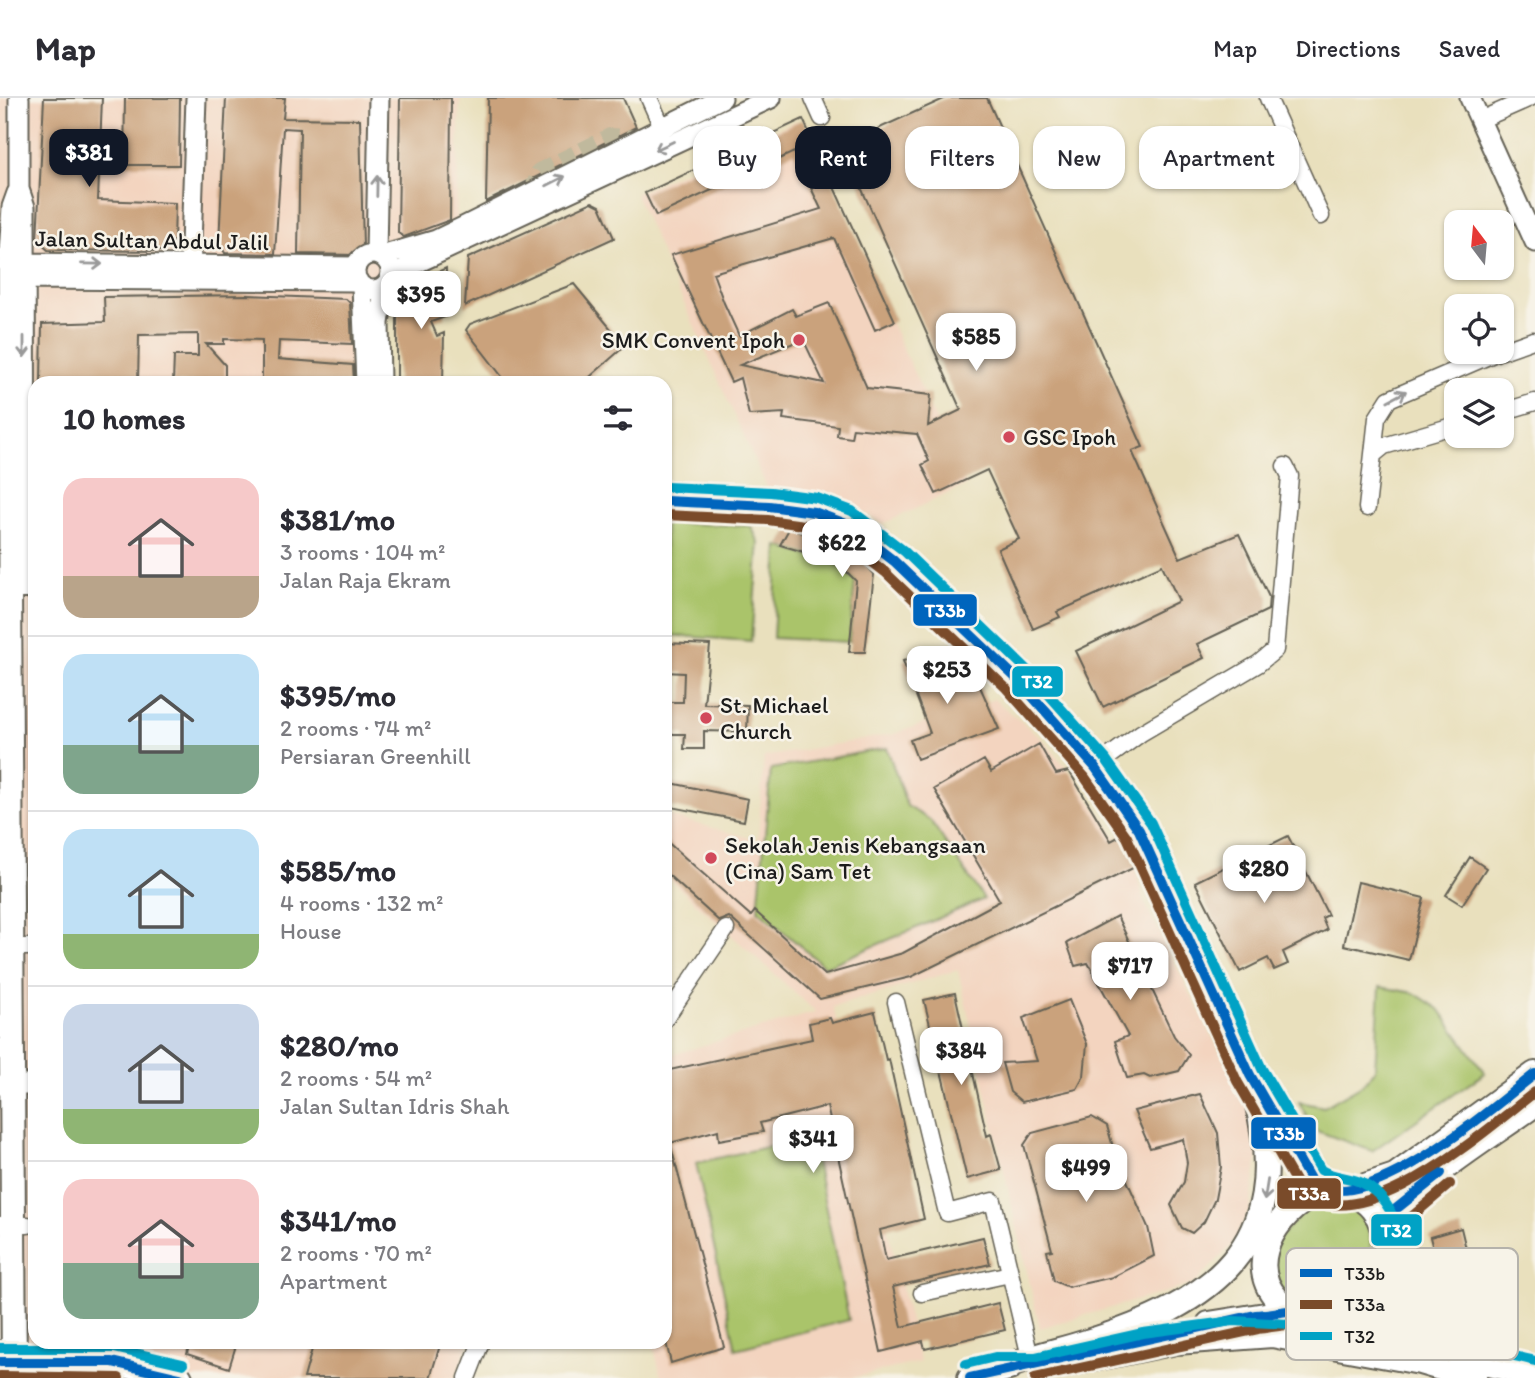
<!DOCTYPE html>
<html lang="en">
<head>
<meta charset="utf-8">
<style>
	:root { --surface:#fff; --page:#f2f2f3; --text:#2b2b33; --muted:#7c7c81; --line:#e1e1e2; --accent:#111827 }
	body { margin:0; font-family:Itim,sans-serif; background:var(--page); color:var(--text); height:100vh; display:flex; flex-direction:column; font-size:26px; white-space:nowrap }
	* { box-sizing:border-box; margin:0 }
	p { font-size:23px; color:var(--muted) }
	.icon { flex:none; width:38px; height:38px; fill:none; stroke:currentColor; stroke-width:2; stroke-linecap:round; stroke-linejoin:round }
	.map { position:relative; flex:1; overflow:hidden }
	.side { position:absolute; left:28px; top:278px; width:644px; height:973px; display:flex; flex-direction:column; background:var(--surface); border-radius:21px; box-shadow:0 2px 5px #0004 }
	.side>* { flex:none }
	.banner { position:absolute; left:693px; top:28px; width:665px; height:63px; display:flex; gap:14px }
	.needle { width:46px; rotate:344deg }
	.buttons { position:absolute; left:1444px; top:112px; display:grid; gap:14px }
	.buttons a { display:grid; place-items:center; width:70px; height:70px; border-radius:14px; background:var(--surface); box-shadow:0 2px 5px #0004; font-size:35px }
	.price { position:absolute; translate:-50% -60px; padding:0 16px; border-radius:14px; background:#fff; color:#222; font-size:23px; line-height:46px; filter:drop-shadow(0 2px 4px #0008) }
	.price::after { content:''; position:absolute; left:50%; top:42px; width:21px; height:16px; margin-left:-10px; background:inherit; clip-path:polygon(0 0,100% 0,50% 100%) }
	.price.on { background:var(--accent); color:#fff }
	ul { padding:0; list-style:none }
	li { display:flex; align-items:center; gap:21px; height:175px; padding:0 35px }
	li+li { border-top:2px solid var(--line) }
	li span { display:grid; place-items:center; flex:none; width:196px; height:140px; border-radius:21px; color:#555 }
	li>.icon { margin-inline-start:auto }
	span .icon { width:84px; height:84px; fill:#fffc; stroke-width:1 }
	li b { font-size:30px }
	h2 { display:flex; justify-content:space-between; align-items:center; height:84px; padding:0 35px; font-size:30px }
	.tag { padding:0 24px; border-radius:21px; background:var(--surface); box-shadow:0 2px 5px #0004; font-size:24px; line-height:63px }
	.tag.on { background:var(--accent); color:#fff }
	header { display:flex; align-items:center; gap:42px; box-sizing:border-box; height:98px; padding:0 35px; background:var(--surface); border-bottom:2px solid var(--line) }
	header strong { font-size:33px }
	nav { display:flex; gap:38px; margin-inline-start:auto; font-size:24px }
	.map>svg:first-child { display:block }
</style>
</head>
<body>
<header>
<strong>Map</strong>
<nav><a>Map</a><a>Directions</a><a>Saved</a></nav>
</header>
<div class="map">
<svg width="1535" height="1280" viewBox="0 0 1535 1280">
	<rect width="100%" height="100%" fill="#f7f3e8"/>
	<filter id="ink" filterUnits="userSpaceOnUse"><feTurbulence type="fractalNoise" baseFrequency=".0143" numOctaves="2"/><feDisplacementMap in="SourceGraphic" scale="14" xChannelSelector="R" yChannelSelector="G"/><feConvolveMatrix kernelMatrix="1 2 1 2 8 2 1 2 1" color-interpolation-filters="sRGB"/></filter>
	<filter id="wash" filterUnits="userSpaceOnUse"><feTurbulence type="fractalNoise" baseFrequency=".00686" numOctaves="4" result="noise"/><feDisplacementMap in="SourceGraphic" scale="28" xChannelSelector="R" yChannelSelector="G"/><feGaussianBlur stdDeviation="1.57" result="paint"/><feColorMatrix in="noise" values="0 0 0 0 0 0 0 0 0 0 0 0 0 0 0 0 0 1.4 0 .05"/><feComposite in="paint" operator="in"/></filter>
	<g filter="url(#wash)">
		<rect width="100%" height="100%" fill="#e9e0bd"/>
		<!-- built -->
		<path fill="#f3d4bf" d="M0,0H460L456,124L392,150L380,285H35V1244H469L455,1280H0Z
			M797,22L966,387L883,426L864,415L804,395L768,392L635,96Z
			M994,601L1041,640L1073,677L1112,734L1135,770L1144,804L1253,1019L1258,1059L1250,1111L1233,1146L1194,1186L1040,1230L958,872L833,909L920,1264L852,1280H661L653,1244H665V959L816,914L665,777V717L758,742L764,659L894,636Z"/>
		<!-- green -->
		<path fill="#aac46b" stroke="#637044" stroke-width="2" d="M665,425L751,428L759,445L751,543L665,537Z
			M778,448L836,466L855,482L849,544L773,540Z
			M887,650L907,708L930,722L984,801L825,869L758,812L771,671Z
			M1380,889L1414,895L1439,911L1485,975L1372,1053L1314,1032L1299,1004L1324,1009L1362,987L1375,972Z
			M811,1039L849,1222L736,1251L696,1065Z
			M1313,1104C1328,1104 1342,1102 1355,1111C1381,1130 1371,1177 1350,1195C1338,1204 1322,1206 1308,1209L1275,1188L1274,1145Z"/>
		<g id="blocks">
			<!-- building -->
			<path fill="#caa27c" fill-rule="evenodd" d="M44,0H102L98,102L175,105L174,145L162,153L48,152L37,142Z
				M125,0H180L179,67H124Z
				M226,0H285L283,20L360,21L363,150L356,157L298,156L300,31L283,30L275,156L225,155L219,145Z
				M400,0H451L450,122L404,139L398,135Z
				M488,0H623L636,29L486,104Z
				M946,0H987L1143,349L1132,353L1180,460L1239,436L1269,499L1268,512L1197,546L1204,560L1103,609L1076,553L1179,503L1162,467L1057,514L1060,519L1033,531L998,451L1019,441L987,372L936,396L922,367L929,363L917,336L853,330L851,340L837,338L838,328L783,321L784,315L749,317L740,280L731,284L671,157L821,111L794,54L656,118L645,95L803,21L895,223L875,232L834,140L713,175L724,205L739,238L792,211L796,218L829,205L867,290L931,297L928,328L961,312L842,47ZM803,241L824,285L740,267Z
				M592,104L600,108L614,140L465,208L468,160Z
				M446,170L445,219L431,224L437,238L444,235L443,285H397V200L407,188Z
				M574,186L625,248L583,285H507L466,232L470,226Z
				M247,197L346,201L350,205L352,246L279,243L278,261L353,267L354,285H262V242L224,241V246H206L225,267V285H173L174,258H198V236L139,237L138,285H41L42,226L105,224L104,199Z
				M789,431L848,448L874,476L865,554H849L856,483L837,464L780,447Z
				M665,545L710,547L704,606L748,607L747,634L704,633V651H684L685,636H665V604H683L684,575L665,574Z
				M933,554L938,564H953L962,586L977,582L999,631L917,661L910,642L930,635L903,563Z
				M1039,646L1056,676L1069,673L1111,743L1122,737L1137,768L911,879L820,901L729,819L719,823L665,774V742L751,818L755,813L825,877L903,855L1000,803L934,691L984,662L991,674Z
				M671,685L748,701L744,723L666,708Z
				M1288,738L1328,817L1322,820L1327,832L1283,854L1288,866L1274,872L1268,860L1240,874L1195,784Z
				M1470,759L1486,770L1462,807L1446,797Z
				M1358,784L1424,800L1409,862L1344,847Z
				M1117,818L1174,938L1189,957L1179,973L1150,980L1144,977L1127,980L1115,943L1128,938L1088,865L1075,868L1067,845Z
				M955,895L987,1038L991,1036L1001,1072L967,1081L924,902Z
				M1069,902L1087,946L1084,978L1077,991L1022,1004L1010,994L1002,965L1037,963L1023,920Z
				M875,914L886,962L889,961L924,1121L880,1132L886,1162L983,1139L990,1166L893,1189L902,1229L998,1205L1005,1232L925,1251L923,1243L881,1254L827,1008L760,1025L763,1034L719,1042L718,1032L670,1045L724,1249L671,1265L665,1240V973L812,941L809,925L830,920L832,925Z
				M1200,996L1218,1035L1221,1069L1215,1101L1204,1124L1192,1135L1182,1130L1171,1107L1184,1084L1187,1065L1183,1041L1150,1050L1134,1013Z
				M1092,1019L1107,1028L1115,1056L1148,1129L1154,1158L1113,1179L1068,1189L1054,1183L1047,1153L1052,1152L1024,1047L1032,1035Z
				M1461,1130L1467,1155L1458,1157L1467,1189L1479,1186L1482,1199L1479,1200L1488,1232L1470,1237L1458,1193L1419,1199L1412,1170L1436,1163L1430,1139Z
				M190,1244H237L229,1270L187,1256Z
				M314,1244H441L430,1280H304Z"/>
		</g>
	</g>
	<g filter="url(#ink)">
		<use href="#blocks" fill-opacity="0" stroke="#646154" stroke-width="2"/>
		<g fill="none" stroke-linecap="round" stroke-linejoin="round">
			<!-- minor-tunnel -->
			<path stroke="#c0b99d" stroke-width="16" stroke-dasharray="16 8" stroke-linecap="butt" d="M531,96L539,73L610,38L639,40"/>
			<!-- minor casing -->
			<g stroke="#646154" stroke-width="19">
				<path id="minor" d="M649,0L662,29
					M813,0L822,20
					M1268,0L1321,118
					M1480,22L1530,0
					M1502,253L1533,242
					M1502,314L1535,304
					M1373,357L1384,348L1456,327
					M1367,410L1377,320L1389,301L1498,254
					M1095,669L1141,635L1258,566L1275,552L1290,378L1285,368
					M2,849H35
					M896,904L947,1115L993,1103L1030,1259
					M665,921L726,831
					M0,1127H28
					M922,1195L1010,1176
					M467,1280L481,1244"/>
			</g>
			<!-- tertiary casing -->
			<g stroke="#646154" stroke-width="23">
				<path id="tertiary" d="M19,0V91L25,109L26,488
					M1470,0L1535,144
					M376,156L379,0
					M355 174a18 18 0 1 1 36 0a18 18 0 1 1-36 0Z
					M381,158L436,142L463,129L722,0
					M12,170L24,165L356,169
					M15,176L24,181L358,183
					M190,177L196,0
					M391,177L771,0
					M362,188L366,285
					M380,285L379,225L385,187
					M9,488L8,172L12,109L17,95
					M0,987H35"/>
			</g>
			<!-- primary casing -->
			<g stroke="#646154" stroke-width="28">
				<path id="primary" d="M9,488L14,1280
					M1347,1094L1395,1078L1535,976
					M1382,1128C1412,1086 1491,1038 1535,1006"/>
			</g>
			<!-- trunk casing -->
			<g stroke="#646154" stroke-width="28">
				<path id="trunk" d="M665,403L769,408L814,414L846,426L894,463L1016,580L1095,669L1139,732L1250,977L1310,1081L1324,1093
					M0,488H35
					M1324,1093C1414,1087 1400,1223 1310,1217C1297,1216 1286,1211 1277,1201C1242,1162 1282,1106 1324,1093Z
					M1371,1193C1381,1208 1390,1224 1405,1235C1438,1259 1496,1266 1535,1277
					M1339,1215L1366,1223L1420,1264L1474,1280
					M1209,1226L1291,1213
					M0,1264H112L180,1280
					M1063,1267L1176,1244L1272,1237L1420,1264
					M996,1273C1026,1259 1056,1254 1087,1244C1212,1206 1294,1147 1257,1004
					M970,1280L1009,1270"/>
			</g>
			<!-- minor -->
			<use href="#minor" stroke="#fff" stroke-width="16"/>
			<!-- tertiary -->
			<use href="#tertiary" stroke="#fff" stroke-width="19"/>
			<!-- primary -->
			<use href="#primary" stroke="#fff" stroke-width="24"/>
			<!-- trunk -->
			<use href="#trunk" stroke="#fff" stroke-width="24"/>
			<!-- bus-1 casing -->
			<g stroke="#f7f3e8" stroke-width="16">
				<path id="bus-1" d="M665,403L769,408L814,414L846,426L894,463L1016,580L1095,669L1139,732L1250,977L1310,1081C1357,1129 1495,1007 1535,976
					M0,1264H112L180,1280
					M970,1280L1256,1217C1267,1216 1278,1214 1288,1213C1301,1213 1313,1219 1326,1217C1373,1211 1388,1169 1382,1128L1391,1115L1441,1075"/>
			</g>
			<!-- bus-2 casing -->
			<g stroke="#f7f3e8" stroke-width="16">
				<path id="bus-2" d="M665,417L768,422L811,428L839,438L885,474L1006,590L1084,678L1127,739L1237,983L1298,1088C1352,1153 1488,1030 1535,994
					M0,1278L119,1280
					M1035,1280L1258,1231C1269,1230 1280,1227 1291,1227C1304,1228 1315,1232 1328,1231C1379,1225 1403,1177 1397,1131L1450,1086"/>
			</g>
			<!-- bus-3 casing -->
			<g stroke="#f7f3e8" stroke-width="16">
				<path id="bus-3" d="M666,389L771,394L817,400L852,413L904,453L1026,571L1105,660L1151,725L1262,971L1321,1072C1333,1080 1349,1078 1362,1085C1402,1106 1406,1155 1387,1192C1422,1246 1478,1248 1535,1263
					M0,1250H114L183,1266
					M966,1266L995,1259H1036L1143,1235L1233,1223L1309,1227L1445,1257"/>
			</g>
			<!-- bus-1 -->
			<use href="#bus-1" stroke="#0065bd" stroke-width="10"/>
			<!-- bus-2 -->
			<use href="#bus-2" stroke="#7a4b2a" stroke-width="10"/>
			<!-- bus-3 -->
			<use href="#bus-3" stroke="#01a2c5" stroke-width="10"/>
		</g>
		<!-- one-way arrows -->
		<defs><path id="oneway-shaft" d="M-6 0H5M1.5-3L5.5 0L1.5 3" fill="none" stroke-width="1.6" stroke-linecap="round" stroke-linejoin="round" transform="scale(1.75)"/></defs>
		<g stroke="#999">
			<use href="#oneway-shaft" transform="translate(664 48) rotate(155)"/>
			<use href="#oneway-shaft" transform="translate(556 83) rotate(-27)"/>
			<use href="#oneway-shaft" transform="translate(377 88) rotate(-89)"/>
			<use href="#oneway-shaft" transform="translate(92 166) rotate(1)"/>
			<use href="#oneway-shaft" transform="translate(24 249) rotate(90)"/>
			<use href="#oneway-shaft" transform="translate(1397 298) rotate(-28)"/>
			<use href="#oneway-shaft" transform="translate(1266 1092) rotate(99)"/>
		</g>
	</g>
	<!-- markers -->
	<g fill="#d1495b" stroke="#f7f3e8" stroke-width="2.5">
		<circle cx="799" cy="242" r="7"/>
		<circle cx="1009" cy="339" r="7"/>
		<circle cx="706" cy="620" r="7"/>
		<circle cx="711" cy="760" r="7"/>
	</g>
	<g text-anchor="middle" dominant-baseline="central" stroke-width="5" stroke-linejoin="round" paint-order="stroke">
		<!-- street labels -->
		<g font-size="23" fill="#1c1c1c" stroke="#f7f3e8">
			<text transform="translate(152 142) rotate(1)">Jalan Sultan Abdul Jalil</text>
		</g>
		<!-- poi labels -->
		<g font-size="23" fill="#1c1c1c" stroke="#f7f3e8" text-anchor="start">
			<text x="785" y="242" text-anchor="end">SMK Convent Ipoh</text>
			<text x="1023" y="339">GSC Ipoh</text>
			<text x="720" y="607">St. Michael<tspan x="720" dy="26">Church</tspan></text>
			<text x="725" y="747">Sekolah Jenis Kebangsaan<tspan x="725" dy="26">(Cina) Sam Tet</tspan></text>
		</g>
	</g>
	<!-- legend -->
	<rect x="1286" y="1150" width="232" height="112" rx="10" fill="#f7f3e8" stroke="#b5b2ab" stroke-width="2"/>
	<rect x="1300" y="1171" width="32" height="8" fill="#0065bd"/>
	<rect x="1300" y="1202" width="32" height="9" fill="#7a4b2a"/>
	<rect x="1300" y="1234" width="32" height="8" fill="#01a2c5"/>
	<g font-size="19" fill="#1c1c1c">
		<text x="1344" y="1182">T33b</text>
		<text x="1344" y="1213">T33a</text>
		<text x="1344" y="1245">T32</text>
	</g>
	<g stroke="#f7f3e8" stroke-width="2.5">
		<rect x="912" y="495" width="66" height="34" rx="7" fill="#0065bd"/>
		<rect x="1011" y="567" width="53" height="33" rx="7" fill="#01a2c5"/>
		<rect x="1250" y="1018" width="67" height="34" rx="7" fill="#0065bd"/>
		<rect x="1276" y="1079" width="66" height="33" rx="7" fill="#7a4b2a"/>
		<rect x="1370" y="1115" width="53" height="34" rx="7" fill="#01a2c5"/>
	</g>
	<g font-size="19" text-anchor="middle" font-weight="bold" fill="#fff">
		<text x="945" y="519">T33b</text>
		<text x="1037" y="590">T32</text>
		<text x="1284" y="1042">T33b</text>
		<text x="1309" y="1102">T33a</text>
		<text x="1396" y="1139">T32</text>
	</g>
</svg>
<div class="buttons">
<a><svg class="needle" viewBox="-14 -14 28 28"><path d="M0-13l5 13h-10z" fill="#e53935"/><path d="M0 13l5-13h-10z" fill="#7c7c81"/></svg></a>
<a><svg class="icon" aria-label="locate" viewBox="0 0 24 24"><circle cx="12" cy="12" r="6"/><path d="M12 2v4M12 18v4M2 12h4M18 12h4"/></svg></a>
<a><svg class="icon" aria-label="layers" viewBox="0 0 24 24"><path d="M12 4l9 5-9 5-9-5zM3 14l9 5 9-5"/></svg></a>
</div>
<b class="price on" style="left:89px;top:91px">$381</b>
<b class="price" style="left:421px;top:233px">$395</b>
<b class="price" style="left:976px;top:275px">$585</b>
<b class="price" style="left:842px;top:481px">$622</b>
<b class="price" style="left:947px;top:608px">$253</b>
<b class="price" style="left:1264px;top:807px">$280</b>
<b class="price" style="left:1130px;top:904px">$717</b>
<b class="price" style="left:961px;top:989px">$384</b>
<b class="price" style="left:813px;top:1077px">$341</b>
<b class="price" style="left:1086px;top:1106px">$499</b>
<div class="banner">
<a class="tag">Buy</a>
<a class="tag on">Rent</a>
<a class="tag">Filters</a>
<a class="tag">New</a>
<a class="tag">Apartment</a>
</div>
<section class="side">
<h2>10 homes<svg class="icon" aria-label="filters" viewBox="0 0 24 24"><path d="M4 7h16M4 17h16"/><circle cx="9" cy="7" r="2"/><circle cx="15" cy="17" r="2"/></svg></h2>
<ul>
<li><span style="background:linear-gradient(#f6c9c9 70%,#b9a48a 0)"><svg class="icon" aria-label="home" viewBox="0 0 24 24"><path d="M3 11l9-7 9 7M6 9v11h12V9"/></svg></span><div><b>$381/mo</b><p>3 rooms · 104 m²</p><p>Jalan Raja Ekram</p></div></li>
<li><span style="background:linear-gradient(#bfe0f5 65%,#7fa58c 0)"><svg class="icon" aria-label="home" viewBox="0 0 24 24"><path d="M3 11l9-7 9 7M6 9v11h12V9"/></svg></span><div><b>$395/mo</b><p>2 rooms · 74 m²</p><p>Persiaran Greenhill</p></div></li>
<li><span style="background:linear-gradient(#bfe0f5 75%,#8fb573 0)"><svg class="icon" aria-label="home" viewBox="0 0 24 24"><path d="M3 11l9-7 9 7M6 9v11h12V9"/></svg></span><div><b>$585/mo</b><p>4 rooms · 132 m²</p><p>House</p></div></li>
<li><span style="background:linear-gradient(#c9d6e8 75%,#8fb573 0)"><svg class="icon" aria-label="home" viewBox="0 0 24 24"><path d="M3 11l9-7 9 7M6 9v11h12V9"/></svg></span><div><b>$280/mo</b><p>2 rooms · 54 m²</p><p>Jalan Sultan Idris Shah</p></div></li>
<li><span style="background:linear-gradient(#f6c9c9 60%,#7fa58c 0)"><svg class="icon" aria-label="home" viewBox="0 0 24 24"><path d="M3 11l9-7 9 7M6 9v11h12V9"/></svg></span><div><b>$341/mo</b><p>2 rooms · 70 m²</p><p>Apartment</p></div></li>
</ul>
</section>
</div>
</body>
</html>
